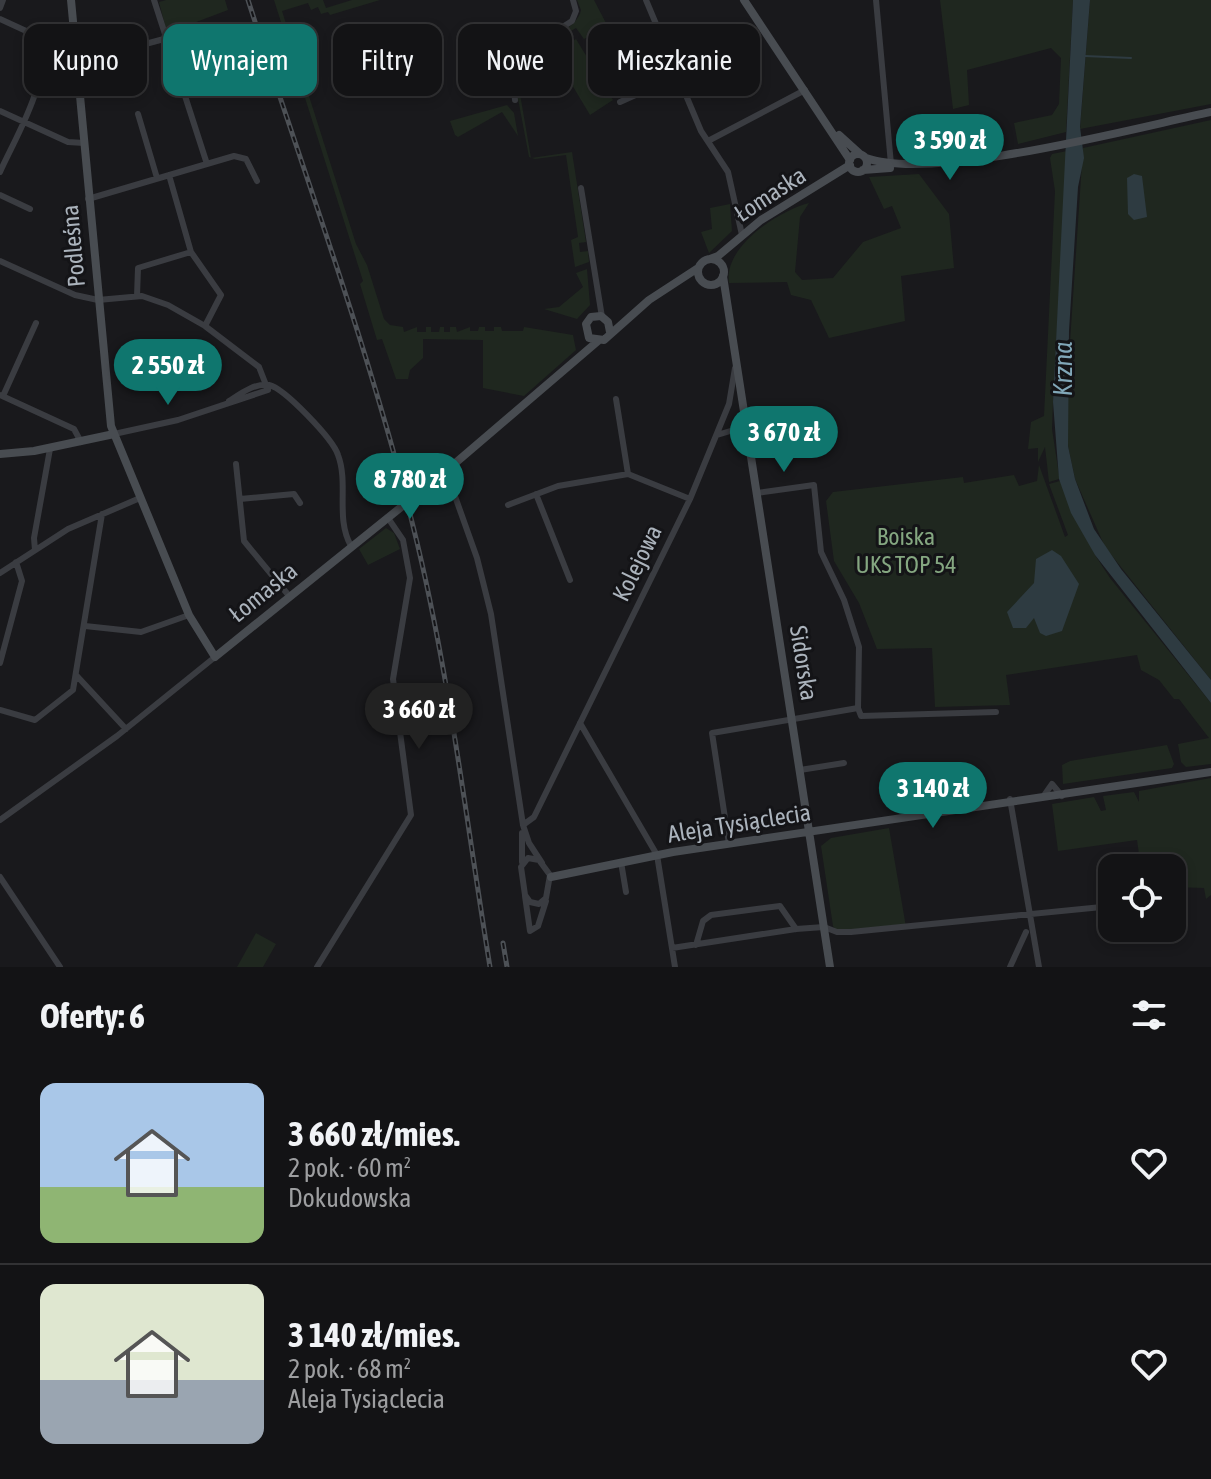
<!DOCTYPE html>
<html lang="pl">
<head>
<meta charset="utf-8">
<style>
	:root { --surface:#131315; --page:#1c1c1e; --text:#f1f3f6; --muted:#9d9ea0; --line:#323234; --accent:#0f766e }
	body { margin:0; font-family:"Asap Condensed",sans-serif; background:var(--page); color:var(--text); height:100vh; display:flex; flex-direction:column; font-size:30px; white-space:nowrap }
	* { box-sizing:border-box; margin:0 }
	p { font-size:26px; color:var(--muted) }
	.icon { flex:none; width:44px; height:44px; fill:none; stroke:currentColor; stroke-width:2; stroke-linecap:round; stroke-linejoin:round }
	.map { position:relative; height:967px; overflow:hidden }
	.side { display:flex; flex-direction:column; background:var(--surface); flex:1 }
	.side>* { flex:none }
	.banner { position:absolute; left:24px; top:24px; width:800px; height:72px; display:flex; gap:16px }
	.buttons { position:absolute; left:1098px; top:854px; display:grid; gap:16px }
	.buttons a { display:grid; place-items:center; width:88px; height:88px; border-radius:16px; background:var(--surface); box-shadow:0 4px 12px #0003,0 0 0 2px var(--line); font-size:40px }
	.price { position:absolute; translate:-50% -68px; padding:0 18px; border-radius:28px; background:var(--accent); color:#fff; font-size:26px; line-height:52px; filter:drop-shadow(0 2px 4px #0008) }
	.price::after { content:''; position:absolute; left:50%; top:48px; width:24px; height:18px; margin-left:-12px; background:inherit; clip-path:polygon(0 0,100% 0,50% 100%) }
	.price.active { background:#222; color:#fff }
	ul { padding:0; list-style:none }
	li { display:flex; align-items:center; gap:24px; height:200px; padding:0 40px }
	li+li { border-top:2px solid var(--line) }
	li span { display:grid; place-items:center; flex:none; width:224px; height:160px; border-radius:16px; color:#555 }
	li>.icon { margin-inline-start:auto }
	span .icon { width:96px; height:96px; fill:#fffc; stroke-width:1 }
	li b { font-size:34px }
	h2 { display:flex; justify-content:space-between; align-items:center; height:96px; padding:0 40px; font-size:34px }
	.pill { padding:0 28px; border-radius:16px; background:var(--surface); box-shadow:0 4px 12px #0003,0 0 0 2px var(--line); font-size:28px; line-height:72px }
	.pill.active { background:var(--accent); color:#fff }
	.map>svg:first-child { display:block }
</style>
</head>
<body>
<div class="map">
<svg width="1211" height="967" viewBox="0 0 1211 967">
	<rect width="100%" height="100%" fill="#19191c"/>
	<!-- green -->
	<path fill="#1f271f" d="M166,0H225L228,10L167,33L159,2Z
		M274,0H323L326,8L352,0H380L330,15L328,12L321,14L318,7L311,10L308,3L282,11L356,244L367,265L384,319L390,325L403,327L404,332L417,327V332H426V327H431V332H439L440,327H444V332H450V327H456L457,332L470,327V331H478L479,327H485V331H494V327H501L502,331H523L524,327L573,335L576,350L524,396L483,388V340L423,339V358L410,370L408,379H396L382,339L377,340L360,284L363,281Z
		M577,0H594L608,27L584,39L576,28L542,48C551,34 577,29 581,10Z
		M940,0H1073L1066,132L1018,144L1014,123L1052,115L1059,104L1061,58L1051,48L967,70L969,105L953,109Z
		M1090,0H1211V104L1080,129Z
		M576,39L613,100L590,115L553,53Z
		M516,88H519L531,158L572,152L586,242L579,243L580,252L588,251L589,262L575,267L571,240L578,237L566,155L535,159L529,157Z
		M507,105L514,113L518,136L502,112L458,137L455,135L450,121Z
		M1211,120V680L1105,547L1075,479L1068,446L1066,402L1083,148Z
		M1067,151L1053,402L1052,429L1059,475V479L1049,482L1045,447L1038,462V448L1028,449L1031,422L1044,416L1055,191L1050,158L1052,154Z
		M919,174L949,214L954,268L901,276L905,321L829,338L811,300L791,295L787,282L729,283C723,247 778,211 809,203L800,217L795,272L802,280L833,278L863,242L901,228L892,206L884,209L869,177Z
		M730,204L732,231L709,253L701,232L712,229L710,208Z
		M587,269L590,305L577,319L544,309L559,307L583,287L576,273Z
		M1039,465L1065,537L1068,535L1049,484L1060,481L1095,555L1110,578L1211,703V764L1186,767L1181,762L1178,744L1209,738L1179,699H1174L1159,680L1141,670L1137,655L1006,675L1010,705L935,707L932,648L877,649L859,603L834,561L826,501L833,492L963,477L964,483L1014,475L1019,486L1037,481Z
		M386,528L394,533L400,549L368,565L359,549Z
		M1167,745L1174,764L1172,768L1063,784L1062,765L1070,761Z
		M1211,778V895L1206,899L1204,888L1172,887V868H1141L1137,840L1058,851L1052,804L1094,797L1101,811L1106,810L1103,796L1134,792L1139,802V791Z
		M889,828L906,927L837,932L833,926L821,846L831,838Z
		M256,933L276,944L263,967H237Z"/>
	<!-- water -->
	<path fill="#2e3b41" d="M1073,0H1090L1080,127L1084,158L1078,187L1069,331L1068,446L1075,479L1094,529L1121,569L1211,680V703L1095,555L1071,513L1059,479L1053,402Z
		M1134,174L1142,176L1147,217L1134,220L1128,214L1127,178Z
		M1052,550L1061,556L1079,584L1062,631L1046,636L1040,633L1034,618L1026,628H1013L1007,612L1034,583L1036,559Z"/>
	<g fill="none" stroke-linecap="round" stroke-linejoin="round">
		<!-- stream -->
		<path stroke="#2e3b41" stroke-width="2" d="M1085,56L1131,58"/>
		<!-- street -->
		<path stroke="#3a3c41" stroke-width="6" d="M154,0L207,164
			M646,0L701,131L728,172L742,235
			M876,0L891,164
			M0,8L3,0
			M0,19L37,36C56,72 15,138 0,172
			M78,62L164,39
			M515,100L511,60L572,21L576,11L573,0
			M620,102L678,76
			M0,111L68,142L84,143
			M138,114L157,178
			M708,141L805,90
			M169,175L191,252L221,295L205,326
			M581,188L602,317
			M0,195L30,209
			M88,199L234,156L246,159L257,181
			M0,261L75,295L98,300L142,296L168,305L205,326L259,367L268,390
			M137,296L138,268L191,252
			M0,395L74,429L81,442
			M3,396L36,323
			M616,399L628,474
			M229,401C240,394 254,383 269,385C284,388 333,439 338,455C349,484 335,518 351,546
			M114,434L178,420L268,390
			M717,435L747,426
			M236,464L244,541L290,597
			M446,471L477,558L491,614L523,825L529,843L542,863
			M757,493L814,485L821,552L844,600L859,647L858,708
			M536,494L570,580
			M240,499L294,494L300,503
			M508,505L558,486L628,474L690,499
			M35,550L34,538L50,449
			M0,573L68,529L140,498
			M85,626L141,632L189,615
			M0,663L22,581L16,562
			M76,675L126,729
			M0,710L35,720L73,690L102,514
			M580,723L657,855L675,967
			M800,770L844,763
			M1045,794L1052,784L1062,796
			M1010,799L1039,967
			M0,820L117,736L215,657
			M523,825L534,817L690,499L729,404L735,368
			M522,833V862
			M729,844L712,733L858,708L861,716L996,712
			M528,858L539,860L550,875L546,898L539,904L530,902L525,895L521,867Z
			M621,862L626,892
			M0,877L60,967
			M525,896L530,931L538,926L546,901
			M1136,928L1138,938
			M696,945L703,921L711,915L780,906L796,929
			M672,948L796,929L824,927L837,932H851L1112,906
			M317,967L411,815L393,679L410,578L403,540L388,518
			M1010,967L1026,932"/>
		<!-- secondary -->
		<path stroke="#484c51" stroke-width="8" d="M71,0L111,426L189,615L215,657L446,471L598,341
			M744,0L850,160
			M839,135L860,154
			M849 163a9 9 0 1 1 18 0a9 9 0 1 1-18 0Z
			M866,158C933,182 1134,128 1211,112
			M863,170L890,168
			M710,259L718,256L761,220L850,165
			M698 272a13 13 0 1 1 26 0a13 13 0 1 1-26 0Z
			M723,276L830,967
			M610,332L608,322L601,316L591,317L586,324L589,338L604,340L649,300L698,268
			M0,454L34,451L114,434
			M551,877L673,852L1211,772"/>
		<!-- rail casing -->
		<g stroke="#4d5156" stroke-width="5">
			<path id="rail" d="M248,0C304,174 369,348 413,526C449,670 466,820 490,967
				M503,943L507,967"/>
		</g>
		<!-- rail -->
		<use href="#rail" stroke="#141417" stroke-width="2" stroke-dasharray="6" stroke-linecap="butt"/>
	</g>
	<g text-anchor="middle" dominant-baseline="central" stroke-width="6" stroke-linejoin="round" paint-order="stroke">
		<!-- street labels -->
		<g font-size="24" fill="#abb3bc" stroke="#141417">
			<text transform="translate(770 194) rotate(-33)">Łomaska</text>
			<text transform="translate(73 246) rotate(-95)">Podleśna</text>
			<text transform="translate(637 563) rotate(-64)">Kolejowa</text>
			<text transform="translate(263 592) rotate(-39)">Łomaska</text>
			<text transform="translate(804 663) rotate(81)">Sidorska</text>
			<text transform="translate(739 823) rotate(-9)">Aleja Tysiąclecia</text>
		</g>
		<!-- park labels -->
		<g font-size="24" fill="#85a781" stroke="#141417">
			<text x="906" y="536">Boiska<tspan x="906" dy="28">UKS TOP 54</tspan></text>
		</g>
		<!-- water labels -->
		<g font-size="26" font-style="italic" fill="#81a7b8" stroke="#141417">
			<text transform="translate(1063 369) rotate(-90)">Krzna</text>
		</g>
	</g>
</svg>
<div class="buttons">
<a><svg class="icon" aria-label="locate" viewBox="0 0 24 24"><circle cx="12" cy="12" r="6"/><path d="M12 2v4M12 18v4M2 12h4M18 12h4"/></svg></a>
</div>
<b class="price" style="left:950px;top:182px">3 590 zł</b>
<b class="price" style="left:168px;top:407px">2 550 zł</b>
<b class="price" style="left:784px;top:474px">3 670 zł</b>
<b class="price" style="left:410px;top:521px">8 780 zł</b>
<b class="price active" style="left:419px;top:751px">3 660 zł</b>
<b class="price" style="left:933px;top:830px">3 140 zł</b>
<div class="banner">
<a class="pill">Kupno</a>
<a class="pill active">Wynajem</a>
<a class="pill">Filtry</a>
<a class="pill">Nowe</a>
<a class="pill">Mieszkanie</a>
</div>
</div>
<section class="side">
<h2>Oferty: 6<svg class="icon" aria-label="filters" viewBox="0 0 24 24"><path d="M4 7h16M4 17h16"/><circle cx="9" cy="7" r="2"/><circle cx="15" cy="17" r="2"/></svg></h2>
<ul>
<li><span style="background:linear-gradient(#a9c7e8 65%,#8fb573 0)"><svg class="icon" aria-label="home" viewBox="0 0 24 24"><path d="M3 11l9-7 9 7M6 9v11h12V9"/></svg></span><div><b>3 660 zł/mies.</b><p>2 pok. · 60 m²</p><p>Dokudowska</p></div><svg class="icon" aria-label="heart" viewBox="0 0 24 24"><path d="M12 20l-8-8c-3-5 5-10 8-4 3-6 11-1 8 4z"/></svg></li>
<li><span style="background:linear-gradient(#dfe7d0 60%,#9aa5b1 0)"><svg class="icon" aria-label="home" viewBox="0 0 24 24"><path d="M3 11l9-7 9 7M6 9v11h12V9"/></svg></span><div><b>3 140 zł/mies.</b><p>2 pok. · 68 m²</p><p>Aleja Tysiąclecia</p></div><svg class="icon" aria-label="heart" viewBox="0 0 24 24"><path d="M12 20l-8-8c-3-5 5-10 8-4 3-6 11-1 8 4z"/></svg></li>
</ul>
</section>
</body>
</html>
